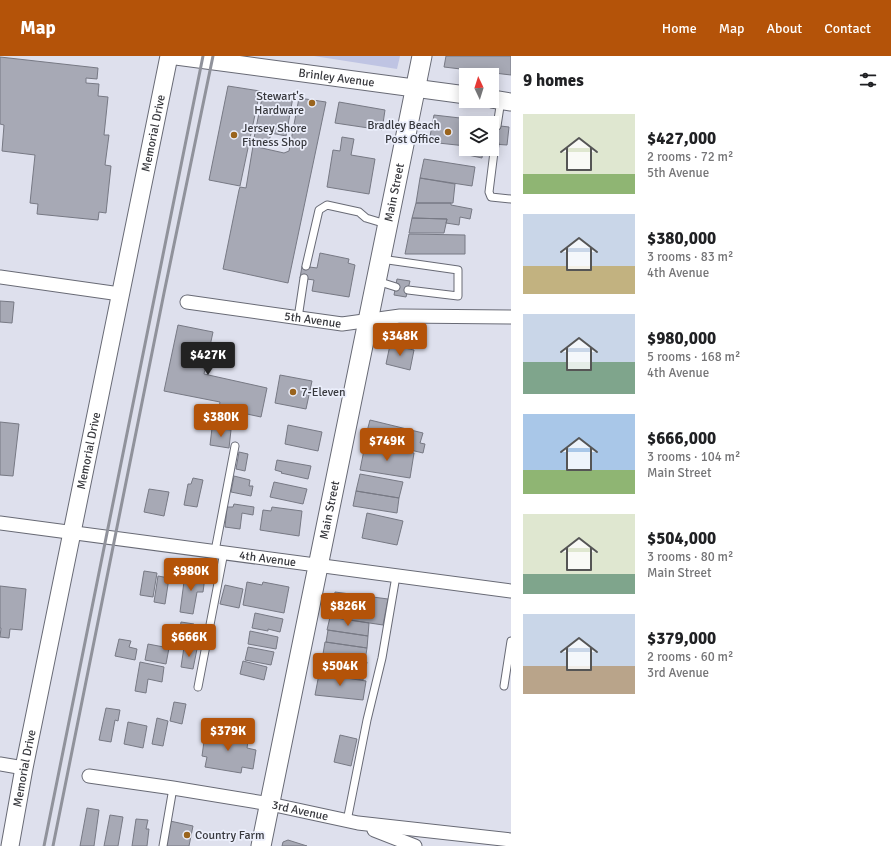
<!DOCTYPE html>
<html lang="en">
<head>
<meta charset="utf-8">
<style>
	:root { --surface:#fff; --page:#f2f2f2; --text:#202124; --muted:#757577; --accent:#b45309 }
	body { margin:0; font-family:Signika,sans-serif; background:var(--page); color:var(--text); height:100vh; display:flex; flex-direction:column; font-size:15px; white-space:nowrap }
	* { box-sizing:border-box; margin:0 }
	p { font-size:13px; color:var(--muted) }
	.icon { flex:none; width:22px; height:22px; fill:none; stroke:currentColor; stroke-width:2; stroke-linecap:round; stroke-linejoin:round }
	.map { position:relative; flex:1; overflow:hidden }
	.drawer { display:flex; flex-direction:column; background:var(--surface); width:380px }
	.drawer>* { flex:none }
	.needle { width:26px; rotate:356deg }
	.fabs { position:absolute; left:459px; top:12px; display:grid; gap:8px }
	.fabs a { display:grid; place-items:center; width:40px; height:40px; border-radius:0px; background:var(--surface); box-shadow:0 2px 10px #0003; font-size:20px }
	.price { position:absolute; translate:-50% -34px; padding:0 9px; border-radius:4px; background:var(--accent); color:#fff; font-size:13px; line-height:26px; filter:drop-shadow(0 1px 2px #0008) }
	.price::after { content:''; position:absolute; left:50%; top:24px; width:12px; height:9px; margin-left:-6px; background:inherit; clip-path:polygon(0 0,100% 0,50% 100%) }
	.price.on { background:#222; color:#fff }
	ul { padding:0; list-style:none }
	li { display:flex; align-items:center; gap:12px; height:100px; padding:0 12px }
	li span { display:grid; place-items:center; flex:none; width:112px; height:80px; border-radius:0px; color:#555 }
	li>.icon { margin-inline-start:auto }
	span .icon { width:48px; height:48px; fill:#fffc; stroke-width:1 }
	li b { font-size:17px }
	h2 { display:flex; justify-content:space-between; align-items:center; height:48px; padding:0 12px; font-size:17px }
	header { display:flex; align-items:center; gap:24px; box-sizing:border-box; height:56px; padding:0 20px; background:var(--accent); color:#fff }
	header strong { font-size:19px }
	nav { display:flex; gap:22px; margin-inline-start:auto; font-size:14px }
	main { display:flex; flex:1; min-height:0 }
	.map>svg:first-child { display:block }
</style>
</head>
<body>
<header>
<strong>Map</strong>
<nav><a>Home</a><a>Map</a><a>About</a><a>Contact</a></nav>
</header>
<main>
<div class="map">
<svg width="511" height="790" viewBox="0 0 511 790">
	<rect width="100%" height="100%" fill="#dee0ed"/>
	<!-- green -->
	<path fill="#bfc4e3" d="M314,0H400L397,13Z"/>
	<!-- building -->
	<path fill="#a7a9b5" stroke="#777984" d="M446,0H511V19L444,11Z
		M0,1L98,12L97,23L86,22V27L99,28L98,40L108,41L104,79H109L105,109L111,110L106,157L99,156L98,164L37,158L38,148L30,147L35,99L2,95L4,69L0,68Z
		M228,30L260,35L240,130L209,124Z
		M263,37L293,41L286,80L271,77L268,90L253,87Z
		M299,42L326,46L288,227L223,213L239,134L240,131L246,132L253,90L284,97L289,95Z
		M339,46L385,54L382,74L335,67Z
		M434,59L486,65V67H466V90L429,86Z
		M492,69L509,71L507,89L492,88Z
		M342,81L354,83L351,99L375,103L369,138L327,131L333,94L340,95Z
		M468,93H483L482,102L468,99Z
		M424,103L475,111L472,130L420,122Z
		M420,122L455,128L453,147H416Z
		M416,147H451V149L472,153L470,163L460,161L459,169L446,167L447,163L412,162Z
		M412,162L447,163L444,177H409Z
		M409,178L465,179V198H405Z
		M320,197L349,203L348,207L355,209L349,241L312,235L314,224L300,222L302,210L317,212Z
		M397,223L410,225L406,241L394,239Z
		M0,245L14,246L12,267L0,266Z
		M178,269L213,276L204,318L267,332L261,361L219,352L220,346L164,335Z
		M390,289L414,294L410,314L386,308Z
		M280,319L312,325L306,353L275,347Z
		M370,364L423,377L420,387L425,388L423,397L365,383Z
		M0,366L19,368L13,420L0,419Z
		M288,369L322,376L318,395L285,388Z
		M212,372L231,374L229,392L210,389Z
		M365,389L414,397L410,422L360,414Z
		M239,396L248,398L245,415L236,413Z
		M277,404L311,410L308,423L281,417L282,416L275,414Z
		M360,418L403,426L399,442L356,435Z
		M234,420L250,424L249,430H253L251,440L231,436Z
		M193,422L203,424L197,451L184,449L188,428H191Z
		M274,426L307,433L303,448L270,441Z
		M149,433L169,436L164,460L144,456Z
		M356,435L399,442L397,457L353,450Z
		M234,448L254,451L253,459L242,457L240,473L225,471L227,451H233Z
		M272,451L302,455L299,480L260,474L263,454L271,455Z
		M367,457L403,465L397,489L362,482Z
		M144,515L157,517L153,541L140,539Z
		M185,518L205,521L203,536H197L193,558L180,556Z
		M158,520L169,522L165,548L154,546Z
		M247,526L262,529L263,526L289,531L284,557L243,549Z
		M225,529L243,533L239,552L220,548Z
		M0,530L26,533L22,574L10,573L9,582L0,581L1,572H0Z
		M335,536L388,543L383,569L330,561Z
		M255,557L283,563L280,576L268,573V575L252,572Z
		M330,561L369,567L368,580L327,574Z
		M181,566L194,568L192,581L179,579Z
		M328,574L368,580L367,592L326,586Z
		M250,575L278,581L276,593L248,588Z
		M119,583L131,585L129,591L137,593L135,604L115,600Z
		M325,586L367,592L365,605L323,598Z
		M148,588L169,592L166,608L145,604Z
		M184,591L197,593L193,613L181,611Z
		M248,591L274,596L271,609L245,604Z
		M323,598L367,606L363,624L319,618Z
		M243,605L267,611L264,624L240,618Z
		M140,606L164,611L162,626L148,623L146,637L135,635Z
		M319,618L366,625L363,644L315,639Z
		M174,646L186,648L182,668L170,665Z
		M106,652L120,654L118,665L115,664L111,686L99,684Z
		M157,662L168,665L163,690L152,688Z
		M128,666L147,670L143,692L124,688Z
		M224,675L249,679L247,692L256,694L253,713L242,711L241,717L205,711L207,701L202,700L205,678L223,681Z
		M340,679L357,683L351,710L334,706Z
		M87,752L99,754L94,790H80Z
		M110,759L123,761L118,790H104Z
		M136,763L148,764L146,773H149L147,790H132Z
		M170,765L193,770L189,790H165Z
		M288,784L307,790H282L283,786Z"/>
	<g fill="none" stroke-linecap="round" stroke-linejoin="round">
		<!-- service casing -->
		<g stroke="#686a75" stroke-width="9">
			<path id="service" d="M497,70L501,44
				M495,88L489,136L491,141L511,143
				M381,203L458,214V240L408,234
				M306,210L319,154L327,149L359,156L366,162L386,168
				M377,225L396,231
				M298,262L304,222
				M215,495L235,390
				M504,630L511,585
				M198,631L224,496
				M347,765L367,664L382,602L396,520
				M163,790L173,732"/>
		</g>
		<!-- minor casing -->
		<g stroke="#686a75" stroke-width="15">
			<g id="minor">
				<path d="M0,221L120,238"/>
				<path id="s1" d="M187,246L342,268L400,260L511,261"/>
				<path id="s2" d="M0,467L511,535"/>
				<path d="M0,708L24,712"/>
				<path id="s3" d="M89,720L173,732L270,748L358,767L511,784"/>
				<path d="M374,774L415,790"/>
			</g>
		</g>
		<!-- tertiary casing -->
		<g stroke="#686a75" stroke-width="19">
			<g id="tertiary">
				<path id="s4" d="M176,0L466,39"/>
				<path d="M492,43L511,46"/>
				<path id="s5" d="M10,790L24,712L169,0"/>
			</g>
		</g>
		<!-- secondary casing -->
		<g stroke="#686a75" stroke-width="21">
			<g id="secondary">
				<path id="s6" d="M261,790L422,0"/>
			</g>
		</g>
		<!-- service -->
		<use href="#service" stroke="#fff" stroke-width="7"/>
		<!-- minor -->
		<use href="#minor" stroke="#fff" stroke-width="13"/>
		<!-- tertiary -->
		<use href="#tertiary" stroke="#fff" stroke-width="17"/>
		<!-- secondary -->
		<use href="#secondary" stroke="#fff" stroke-width="19"/>
		<!-- rail -->
		<path stroke="#90929b" stroke-width="3" d="M44,790L203,0
			M53,790L164,237L213,0"/>
	</g>
	<!-- markers -->
	<g fill="#9a641d" stroke="#ebeefb" stroke-width="1.5">
		<circle cx="312" cy="47" r="4"/>
		<circle cx="448" cy="76" r="4"/>
		<circle cx="234" cy="79" r="4"/>
		<circle cx="293" cy="336" r="4"/>
		<circle cx="187" cy="779" r="4"/>
	</g>
	<g text-anchor="middle" dominant-baseline="central" stroke-width="3.5" stroke-linejoin="round" paint-order="stroke">
		<!-- street labels -->
		<g font-size="12" fill="#38393e" stroke="#ebeefb">
			<text stroke="none"><textPath href="#s4" startOffset="162">Brinley Avenue</textPath></text>
			<text stroke="none"><textPath href="#s5" startOffset="727">Memorial Drive</textPath></text>
			<text stroke="none"><textPath href="#s6" startOffset="667">Main Street</textPath></text>
			<text stroke="none"><textPath href="#s1" startOffset="127">5th Avenue</textPath></text>
			<text stroke="none"><textPath href="#s5" startOffset="403">Memorial Drive</textPath></text>
			<text stroke="none"><textPath href="#s6" startOffset="343">Main Street</textPath></text>
			<text stroke="none"><textPath href="#s2" startOffset="270">4th Avenue</textPath></text>
			<text stroke="none"><textPath href="#s5" startOffset="79">Memorial Drive</textPath></text>
			<text stroke="none"><textPath href="#s3" startOffset="214">3rd Avenue</textPath></text>
		</g>
		<!-- poi labels -->
		<g font-size="12" fill="#38393e" stroke="#ebeefb" text-anchor="start">
			<text x="304" y="40" text-anchor="end">Stewart's<tspan x="304" dy="14">Hardware</tspan></text>
			<text x="440" y="69" text-anchor="end">Bradley Beach<tspan x="440" dy="14">Post Office</tspan></text>
			<text x="242" y="72">Jersey Shore<tspan x="242" dy="14">Fitness Shop</tspan></text>
			<text x="301" y="336">7-Eleven</text>
			<text x="195" y="779">Country Farm</text>
		</g>
	</g>
</svg>
<div class="fabs">
<a><svg class="needle" viewBox="-14 -14 28 28"><path d="M0-13l5 13h-10z" fill="#e53935"/><path d="M0 13l5-13h-10z" fill="#757577"/></svg></a>
<a><svg class="icon" aria-label="layers" viewBox="0 0 24 24"><path d="M12 4l9 5-9 5-9-5zM3 14l9 5 9-5"/></svg></a>
</div>
<b class="price" style="left:400px;top:301px">$348K</b>
<b class="price on" style="left:208px;top:320px">$427K</b>
<b class="price" style="left:221px;top:382px">$380K</b>
<b class="price" style="left:387px;top:406px">$749K</b>
<b class="price" style="left:191px;top:536px">$980K</b>
<b class="price" style="left:348px;top:571px">$826K</b>
<b class="price" style="left:189px;top:602px">$666K</b>
<b class="price" style="left:340px;top:631px">$504K</b>
<b class="price" style="left:228px;top:696px">$379K</b>
</div>
<section class="drawer">
<h2>9 homes<svg class="icon" aria-label="filters" viewBox="0 0 24 24"><path d="M4 7h16M4 17h16"/><circle cx="9" cy="7" r="2"/><circle cx="15" cy="17" r="2"/></svg></h2>
<ul>
<li><span style="background:linear-gradient(#dfe7d0 75%,#8fb573 0)"><svg class="icon" aria-label="home" viewBox="0 0 24 24"><path d="M3 11l9-7 9 7M6 9v11h12V9"/></svg></span><div><b>$427,000</b><p>2 rooms · 72 m²</p><p>5th Avenue</p></div></li>
<li><span style="background:linear-gradient(#c9d6e8 65%,#c2b280 0)"><svg class="icon" aria-label="home" viewBox="0 0 24 24"><path d="M3 11l9-7 9 7M6 9v11h12V9"/></svg></span><div><b>$380,000</b><p>3 rooms · 83 m²</p><p>4th Avenue</p></div></li>
<li><span style="background:linear-gradient(#c9d6e8 60%,#7fa58c 0)"><svg class="icon" aria-label="home" viewBox="0 0 24 24"><path d="M3 11l9-7 9 7M6 9v11h12V9"/></svg></span><div><b>$980,000</b><p>5 rooms · 168 m²</p><p>4th Avenue</p></div></li>
<li><span style="background:linear-gradient(#a9c7e8 70%,#8fb573 0)"><svg class="icon" aria-label="home" viewBox="0 0 24 24"><path d="M3 11l9-7 9 7M6 9v11h12V9"/></svg></span><div><b>$666,000</b><p>3 rooms · 104 m²</p><p>Main Street</p></div></li>
<li><span style="background:linear-gradient(#dfe7d0 75%,#7fa58c 0)"><svg class="icon" aria-label="home" viewBox="0 0 24 24"><path d="M3 11l9-7 9 7M6 9v11h12V9"/></svg></span><div><b>$504,000</b><p>3 rooms · 80 m²</p><p>Main Street</p></div></li>
<li><span style="background:linear-gradient(#c9d6e8 65%,#b9a48a 0)"><svg class="icon" aria-label="home" viewBox="0 0 24 24"><path d="M3 11l9-7 9 7M6 9v11h12V9"/></svg></span><div><b>$379,000</b><p>2 rooms · 60 m²</p><p>3rd Avenue</p></div></li>
</ul>
</section>
</main>
</body>
</html>
